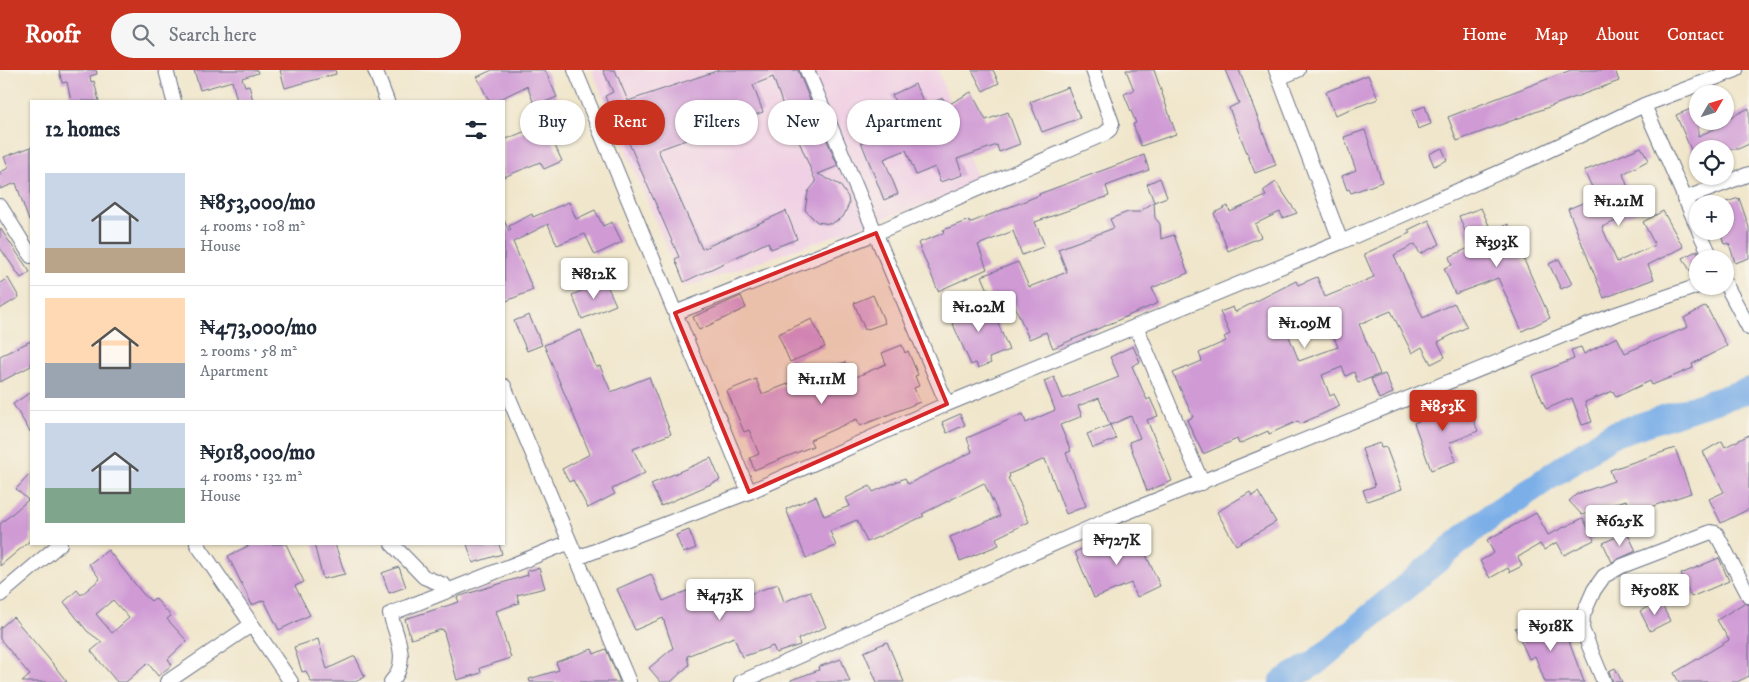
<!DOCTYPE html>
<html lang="en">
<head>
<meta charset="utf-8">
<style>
	:root { --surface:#fff; --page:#f6f6f7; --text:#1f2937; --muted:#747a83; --line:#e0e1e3; --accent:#c8321e }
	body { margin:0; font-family:"IM FELL DW Pica",serif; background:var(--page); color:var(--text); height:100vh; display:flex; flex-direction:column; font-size:19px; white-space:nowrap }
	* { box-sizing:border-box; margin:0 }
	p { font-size:16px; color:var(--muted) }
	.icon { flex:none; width:28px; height:28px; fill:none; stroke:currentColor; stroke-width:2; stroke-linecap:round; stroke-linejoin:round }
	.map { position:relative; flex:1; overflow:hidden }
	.details { position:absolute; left:30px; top:30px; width:475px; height:445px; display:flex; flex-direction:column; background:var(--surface); border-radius:0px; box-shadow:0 1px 4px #0004 }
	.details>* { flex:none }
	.top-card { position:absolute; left:520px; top:30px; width:475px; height:45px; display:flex; gap:10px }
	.needle { width:32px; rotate:51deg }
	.tools { position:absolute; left:1689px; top:15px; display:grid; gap:10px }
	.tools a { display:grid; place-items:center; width:45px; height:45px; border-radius:50%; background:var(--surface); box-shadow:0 1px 4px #0004; font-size:25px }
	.price { position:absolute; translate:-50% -42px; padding:0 11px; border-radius:5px; background:#fff; color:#222; font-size:16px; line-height:32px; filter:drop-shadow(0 1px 2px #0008) }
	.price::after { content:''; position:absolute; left:50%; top:30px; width:15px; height:11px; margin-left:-8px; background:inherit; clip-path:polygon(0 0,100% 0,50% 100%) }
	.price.on { background:var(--accent); color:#fff }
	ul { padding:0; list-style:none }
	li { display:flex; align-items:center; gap:15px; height:125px; padding:0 15px }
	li+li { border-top:1px solid var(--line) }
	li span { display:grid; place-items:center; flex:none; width:140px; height:100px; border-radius:0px; color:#555 }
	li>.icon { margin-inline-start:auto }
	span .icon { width:60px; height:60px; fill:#fffc; stroke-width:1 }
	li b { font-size:21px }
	h2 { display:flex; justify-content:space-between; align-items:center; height:60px; padding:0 15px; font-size:21px }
	.pill { padding:0 18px; border-radius:22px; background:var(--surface); box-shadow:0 1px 4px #0004; font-size:18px; line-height:45px }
	.pill.on { background:var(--accent); color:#fff }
	header { display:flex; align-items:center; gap:30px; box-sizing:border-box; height:70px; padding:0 25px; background:var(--accent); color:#fff }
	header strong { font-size:24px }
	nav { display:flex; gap:28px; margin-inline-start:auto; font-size:18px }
	.search { width:350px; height:45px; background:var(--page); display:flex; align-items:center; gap:12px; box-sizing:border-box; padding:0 18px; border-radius:28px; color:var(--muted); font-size:19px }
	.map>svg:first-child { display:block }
</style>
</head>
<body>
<header>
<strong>Roofr</strong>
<div class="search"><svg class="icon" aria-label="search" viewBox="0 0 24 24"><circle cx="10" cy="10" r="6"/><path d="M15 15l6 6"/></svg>Search here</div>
<nav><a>Home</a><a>Map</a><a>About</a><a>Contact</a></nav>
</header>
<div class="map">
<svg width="1749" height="612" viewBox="0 0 1749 612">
	<rect width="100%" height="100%" fill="#f7f3e8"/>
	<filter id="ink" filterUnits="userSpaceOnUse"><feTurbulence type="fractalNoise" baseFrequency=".02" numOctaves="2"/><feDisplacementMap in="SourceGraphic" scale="10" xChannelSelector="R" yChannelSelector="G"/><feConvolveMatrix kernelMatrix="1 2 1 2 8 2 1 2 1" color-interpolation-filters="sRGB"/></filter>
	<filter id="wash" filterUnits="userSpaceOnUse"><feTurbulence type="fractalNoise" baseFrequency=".0096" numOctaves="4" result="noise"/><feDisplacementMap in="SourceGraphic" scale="20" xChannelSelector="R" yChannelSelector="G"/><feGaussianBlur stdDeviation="1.12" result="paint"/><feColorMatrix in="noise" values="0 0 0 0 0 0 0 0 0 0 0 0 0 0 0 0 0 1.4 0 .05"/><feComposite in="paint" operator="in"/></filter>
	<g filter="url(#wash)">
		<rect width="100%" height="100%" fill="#f0e6cb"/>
		<!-- built -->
		<path fill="#f0d0e4" d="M592,0H938L979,115L684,218Z"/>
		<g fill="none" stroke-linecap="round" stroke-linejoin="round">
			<!-- river -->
			<path stroke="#7cafe8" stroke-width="26" d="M1282,612L1315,593L1479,455L1611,365L1749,320"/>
		</g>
		<g id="blocks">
			<!-- building -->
			<path fill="#d09bd5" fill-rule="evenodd" d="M59,0H96L97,4L90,6L91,12L94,11L99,31H71L67,12L62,13Z
				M194,0H257L258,3L242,8L245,16L249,15L253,31H237L232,11L200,20Z
				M280,0H335L336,4L285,18Z
				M492,0H545L557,27L535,36L527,16L496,31H489L477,7Z
				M603,0H615L628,31L719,0H798L812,35L786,44L773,7L753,15L763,42L658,80L702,179L786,141L797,169L771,179L768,172L684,212L675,189L679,187L614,39L610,40L605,26L613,22Z
				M972,0H993L999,13L983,21Z
				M1126,0H1154L1176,64L1141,76L1133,54L1136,53L1124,24L1134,20Z
				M1225,0H1239L1276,95L1255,103L1229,38L1239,33Z
				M1571,0H1615L1619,11L1457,71L1448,47Z
				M1368,5L1378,29L1335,45L1326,22Z
				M915,14L925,35L943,28L946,36L971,22L986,50L1008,42L1020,74L999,82L997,75L957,89L963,105L940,112L935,97L916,105L906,80L884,89L898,124L884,130L858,64L902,47L892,25Z
				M1068,17L1080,48L1042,62L1030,32Z
				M1425,36L1431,54L1418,59L1412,41Z
				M1698,36V66L1724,55L1723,52L1725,50L1749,38V74L1738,79H1698L1697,94L1676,45Z
				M568,44L574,57L551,67L562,91L544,99L540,92L504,107V70L533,58L534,61Z
				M822,59L838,96L818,104L840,115L848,127L849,134L843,147L831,154L817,152L805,140L808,122L816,112L798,69Z
				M1365,60L1382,112L1351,123L1349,119L1347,120L1342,106L1356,100L1344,67Z
				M31,77V151H29L16,113L0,119V102L9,98L4,87Z
				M1641,77L1649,90L1623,104L1637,142L1602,157L1617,192L1655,175L1643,152L1663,141L1683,177L1648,195L1654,209L1604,228L1568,139L1597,127L1584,101Z
				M1442,78L1447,90L1434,96L1429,84Z
				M1144,85L1149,100L1106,116L1109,126L1035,152L1045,176L1022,185L1013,161L978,175L987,199L938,221L918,173L944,163L943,160L969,150V153L1040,125L1039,124Z
				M1160,108L1167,127L1154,132L1147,114Z
				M1276,112L1297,143L1283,148L1280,142L1255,154L1261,167L1228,181L1214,143L1228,136L1230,142L1266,126L1263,121Z
				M1739,128L1749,157V188L1735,193L1729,173L1724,174L1720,161H1725L1723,133Z
				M569,132L576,149L595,140L603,156L612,152L622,172L595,185L585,164L557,175L548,154L513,172L533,220L504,232V150L509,161L511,160L509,156L532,144L533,147Z
				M1154,132L1155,148L1160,154L1161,169L1174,165L1188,203L1152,218L1158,233L1053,278L1046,262L1029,269L1010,225L993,232L982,206L1018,192L1029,217L1067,202L1058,179L1114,158L1110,149L1128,142H1139Z
				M1481,138L1492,162L1508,154L1550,248L1522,261L1498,208L1455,224L1444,198L1452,195L1449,187L1471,177L1459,146Z
				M1429,150L1440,174L1420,184L1415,174L1394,185L1423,248L1454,233L1467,257L1438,272L1445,287L1431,294L1422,277L1412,283L1391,241L1359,254L1380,304L1358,313L1354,302L1346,306L1342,297L1322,305L1330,326L1334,324L1340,336L1300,354L1298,351L1269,364L1268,361L1239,374L1237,369L1203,384L1187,350L1193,347L1173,303L1202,291L1199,283L1226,271L1224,267L1230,264L1220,242L1233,237L1235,242L1296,211L1298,215L1317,207L1325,227L1374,207L1364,184L1410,163L1408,160ZM1325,245L1338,277L1299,291L1288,264Z
				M0,158L30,202L21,208L0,178Z
				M1698,180V208H1694L1683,188Z
				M1559,189L1572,214L1561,219L1549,194Z
				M8,208L19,227L0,239V213Z
				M605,211L616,235L582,249L572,225Z
				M873,225L885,253L865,260L854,233Z
				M741,226L746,238L699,260L693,247Z
				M988,229L1009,280L989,288L991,293L978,298L976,293L971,295L949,245Z
				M1706,236L1727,276L1692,294L1693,298L1652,315L1650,311L1616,327L1613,321L1585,332L1592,352L1582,355L1572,328L1546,339L1532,306L1574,289L1571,280L1581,277L1584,284L1617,267L1625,283L1688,257L1684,248Z
				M529,245L542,275L527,281L514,251Z
				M812,249L825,277L790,292L778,264Z
				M581,260L596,297L600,296L611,322L649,307L671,364L633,379L645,403L612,419L615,424L588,438L573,410L569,412L562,399L590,384L544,275Z
				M31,271V296L0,312V286Z
				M902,275L905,283L908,281L918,305L915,306L919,316L914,318L920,332L860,356L857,349L810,370L813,376L754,400L750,388L759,384L749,360L744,362L727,321L756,309L762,324L845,292L851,309L886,294L882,283Z
				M1133,276L1140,292L1132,296L1147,330L1150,328L1158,346L1147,350L1172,411L1147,421L1129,372L1140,368L1131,346L1110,355L1116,369L1093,378L1087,364L1110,355L1099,328L1078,336L1082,346L1060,355L1071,381L1066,383L1086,436L1066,444L1045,389L1009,404L1010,407L1008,408L1029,452L996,468L999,475L960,491L950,467L1000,446L984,413L922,444L924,446L867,472L857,450L830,461L836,476L806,488L786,439L816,426L824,446L850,436L846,428L870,416L873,422L905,408L908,414L972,382L967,368L1023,344L1026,353L1055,340L1044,311L1054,307L1063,329L1119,307L1110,287Z
				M1385,304L1393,323L1379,329L1371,309Z
				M31,322V363L13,334Z
				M1437,331L1442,344L1467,334L1478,361L1449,373L1456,391L1431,400L1414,353L1426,348L1421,337Z
				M960,344L965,355L947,363L942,352Z
				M1749,365V439L1721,453L1709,429L1724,422L1703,382L1722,371L1725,377Z
				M1380,373L1381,378L1386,377L1402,419L1367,431L1363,420L1375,416L1362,379Z
				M1675,378L1691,423L1650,437L1652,443L1633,449L1626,430L1582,445L1569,431L1577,424L1614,411L1610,400Z
				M711,388L720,410L661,436L651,414Z
				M31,403V470L0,496V454L28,430L16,419Z
				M1250,422L1252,426L1258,422L1276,452L1236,475L1217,442Z
				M1536,443L1548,465L1583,448L1594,470L1564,485L1557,472L1544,480L1540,474L1518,487L1522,496L1510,502L1508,498L1490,508L1480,491L1494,483L1487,470Z
				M689,460L696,478L683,483L676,465Z
				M1135,460L1160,516L1137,527L1131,513L1094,528L1075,482L1105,469L1107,472Z
				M1627,462L1636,481L1612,492L1603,473Z
				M252,474H286L304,512L295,516L310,545L279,560L264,530L252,535L228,486Z
				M314,474H335L345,504L323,509Z
				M467,474H499L502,484L473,493Z
				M108,480L143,524L151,531L155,528L171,546L167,549L187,571L168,589L172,595L158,606L148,593L126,612H117L91,581L102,572L87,561L64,532L77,520L81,525L100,509L89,494ZM113,530L129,548L112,563L96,544Z
				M1719,488L1729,511L1691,527L1681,504Z
				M399,497L406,517L389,523L382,503Z
				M539,498L545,518L517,525L519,533L496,541L511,588L480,598L481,603L457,610L443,559L411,569L405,549L459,532L457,527L528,505L527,501Z
				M651,504L663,531L703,514L712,534L742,522L744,526L778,514L784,532L810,521L826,557L798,569L800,575L776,583L773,576L742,587L734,567L687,586L689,595L671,612H661L649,598L673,578L663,548L635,560L617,519Z
				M1660,531L1670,551L1650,561L1640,541Z
				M1744,533L1749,535V606L1737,612H1679L1674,603L1729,570L1717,550Z
				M13,547L49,589L67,612H22L30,605L0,569V558Z
				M1534,550L1538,560L1561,550L1584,612H1545L1535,586L1529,589L1515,558Z
				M318,569L327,599L355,586L365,607L355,612H311L306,601L302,602L294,577Z
				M887,572L904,612H877L864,582Z
				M592,579L594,584L606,579L620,612H530L529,609L559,600L556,592Z
				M841,589L850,612H791V610L819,600L818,597Z
				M1615,598L1622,612H1613L1609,601Z"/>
		</g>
	</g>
	<g filter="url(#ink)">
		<use href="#blocks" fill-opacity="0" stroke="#666f84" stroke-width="1"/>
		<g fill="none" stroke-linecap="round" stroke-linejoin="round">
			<!-- street casing -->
			<g stroke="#666f84" stroke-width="16">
				<path id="street" d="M166,0L174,31
					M375,0L387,31
					M575,0L749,422
					M807,0L947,334
					M1276,0L1341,172
					M1279,8L1298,0
					M1644,35L1698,158
					M1684,129L1749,104
					M0,136L31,186
					M1699,161L1712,189
					M1725,213L1749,258
					M675,243L876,163L1104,64L1110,59L1112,53L1093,0
					M1136,256L1202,413
					M504,316L629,612
					M197,474L291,612
					M392,474L424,507L444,515L448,520
					M577,488L749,422L947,334L1341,172L1539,85L1644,35L1736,0
					M0,525L60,474
					M167,612L251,555
					M391,612C410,592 397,567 390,544L570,472
					M741,612L1110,449L1616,244L1698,216
					M1604,612L1582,559L1583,545L1594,520L1604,506L1622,496L1711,462L1716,463L1749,526"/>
			</g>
			<!-- street -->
			<use href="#street" stroke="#fff" stroke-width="14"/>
		</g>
	</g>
	<!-- marked area -->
	<path fill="#d62828" fill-opacity="0.2" stroke="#d62828" stroke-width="4" stroke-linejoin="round" d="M876,163L947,334L749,422L675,243Z"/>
</svg>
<div class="tools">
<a><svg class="needle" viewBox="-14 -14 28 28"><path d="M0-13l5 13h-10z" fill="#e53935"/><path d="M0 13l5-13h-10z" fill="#747a83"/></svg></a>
<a><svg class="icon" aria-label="locate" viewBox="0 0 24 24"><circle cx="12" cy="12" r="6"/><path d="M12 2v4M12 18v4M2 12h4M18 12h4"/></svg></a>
<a>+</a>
<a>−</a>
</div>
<b class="price" style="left:1619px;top:157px">₦1.21M</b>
<b class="price" style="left:1497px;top:198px">₦393K</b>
<b class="price" style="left:594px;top:230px">₦812K</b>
<b class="price" style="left:979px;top:263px">₦1.02M</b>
<b class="price" style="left:1305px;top:279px">₦1.09M</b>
<b class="price" style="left:822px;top:335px">₦1.11M</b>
<b class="price on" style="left:1443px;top:362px">₦853K</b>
<b class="price" style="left:1620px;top:477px">₦625K</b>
<b class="price" style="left:1117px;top:496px">₦727K</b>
<b class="price" style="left:1655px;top:546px">₦508K</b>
<b class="price" style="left:720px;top:551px">₦473K</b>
<b class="price" style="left:1551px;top:582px">₦918K</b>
<div class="top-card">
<a class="pill">Buy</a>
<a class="pill on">Rent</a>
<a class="pill">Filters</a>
<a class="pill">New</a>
<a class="pill">Apartment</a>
</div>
<section class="details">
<h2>12 homes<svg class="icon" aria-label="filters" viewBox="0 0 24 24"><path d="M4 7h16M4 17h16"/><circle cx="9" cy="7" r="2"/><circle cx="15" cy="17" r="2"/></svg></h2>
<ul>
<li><span style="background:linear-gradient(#c9d6e8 75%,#b9a48a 0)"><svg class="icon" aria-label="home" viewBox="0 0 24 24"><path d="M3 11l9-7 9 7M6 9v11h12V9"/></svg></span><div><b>₦853,000/mo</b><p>4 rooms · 108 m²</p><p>House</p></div></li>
<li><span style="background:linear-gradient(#ffd9b3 65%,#9aa5b1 0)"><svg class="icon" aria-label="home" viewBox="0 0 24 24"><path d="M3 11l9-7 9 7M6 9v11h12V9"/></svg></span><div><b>₦473,000/mo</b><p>2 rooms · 58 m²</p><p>Apartment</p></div></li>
<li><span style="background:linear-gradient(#c9d6e8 65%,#7fa58c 0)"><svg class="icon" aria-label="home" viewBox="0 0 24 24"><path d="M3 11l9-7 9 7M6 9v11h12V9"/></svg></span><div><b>₦918,000/mo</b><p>4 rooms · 132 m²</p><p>House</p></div></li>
</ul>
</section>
</div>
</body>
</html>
